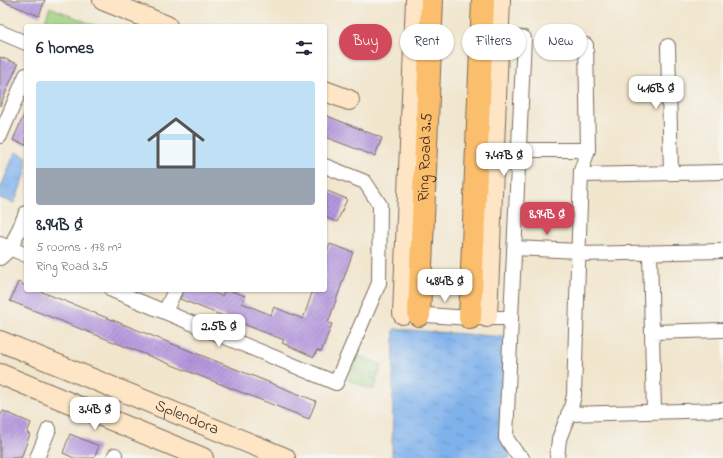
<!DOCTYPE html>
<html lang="en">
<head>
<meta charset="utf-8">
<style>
	:root { --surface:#fff; --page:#f6f6f7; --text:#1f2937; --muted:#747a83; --line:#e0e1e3; --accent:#d1495b }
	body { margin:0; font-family:"Indie Flower",sans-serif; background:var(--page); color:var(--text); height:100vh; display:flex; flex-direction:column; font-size:15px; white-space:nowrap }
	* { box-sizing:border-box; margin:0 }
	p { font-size:13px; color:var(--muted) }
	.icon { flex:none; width:22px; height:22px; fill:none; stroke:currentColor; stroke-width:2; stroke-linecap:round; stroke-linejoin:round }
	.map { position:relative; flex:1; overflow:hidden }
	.side { position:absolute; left:24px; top:24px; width:303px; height:268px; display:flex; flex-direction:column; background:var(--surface); border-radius:4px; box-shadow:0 1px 3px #0004 }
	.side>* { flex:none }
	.banner { position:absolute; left:339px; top:24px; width:324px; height:36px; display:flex; gap:8px }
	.price { position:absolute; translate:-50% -34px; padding:0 9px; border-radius:8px; background:#fff; color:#222; font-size:13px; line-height:26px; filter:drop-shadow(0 1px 2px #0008) }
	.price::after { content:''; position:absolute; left:50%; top:24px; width:12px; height:9px; margin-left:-6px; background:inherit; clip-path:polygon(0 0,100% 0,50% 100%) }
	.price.current { background:var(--accent); color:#fff }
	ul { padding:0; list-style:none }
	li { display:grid; align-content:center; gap:8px; height:212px; padding:0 12px }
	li+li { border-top:1px solid var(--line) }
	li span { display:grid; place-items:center; height:124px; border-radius:4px; color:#555 }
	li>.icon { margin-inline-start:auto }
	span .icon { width:72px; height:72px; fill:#fffc; stroke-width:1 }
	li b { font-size:17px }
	h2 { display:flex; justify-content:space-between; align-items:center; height:48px; padding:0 12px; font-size:17px }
	.pill { padding:0 14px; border-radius:18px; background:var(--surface); box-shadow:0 1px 3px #0004; font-size:14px; line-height:36px }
	.pill.current { background:var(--accent); color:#fff }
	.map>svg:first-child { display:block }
</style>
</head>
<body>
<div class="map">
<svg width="723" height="458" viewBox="0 0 723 458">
	<defs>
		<pattern id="water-ripples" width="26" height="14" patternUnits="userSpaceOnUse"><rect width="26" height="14" fill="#7fb1eb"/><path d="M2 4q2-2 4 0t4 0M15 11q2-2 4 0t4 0" fill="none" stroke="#6990be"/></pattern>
		<pattern id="building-hatch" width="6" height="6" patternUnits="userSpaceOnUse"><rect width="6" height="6" fill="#b496de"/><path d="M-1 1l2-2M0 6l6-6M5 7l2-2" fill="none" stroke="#947bb3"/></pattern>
	</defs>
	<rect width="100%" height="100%" fill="#f6f6f2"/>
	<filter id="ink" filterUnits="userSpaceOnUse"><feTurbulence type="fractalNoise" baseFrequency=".025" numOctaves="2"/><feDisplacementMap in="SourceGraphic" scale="8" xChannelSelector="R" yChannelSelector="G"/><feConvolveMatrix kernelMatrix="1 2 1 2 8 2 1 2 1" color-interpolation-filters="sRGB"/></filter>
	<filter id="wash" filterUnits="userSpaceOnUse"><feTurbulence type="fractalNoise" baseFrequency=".012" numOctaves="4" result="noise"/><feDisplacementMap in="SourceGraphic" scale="16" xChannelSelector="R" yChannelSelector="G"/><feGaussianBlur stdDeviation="0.9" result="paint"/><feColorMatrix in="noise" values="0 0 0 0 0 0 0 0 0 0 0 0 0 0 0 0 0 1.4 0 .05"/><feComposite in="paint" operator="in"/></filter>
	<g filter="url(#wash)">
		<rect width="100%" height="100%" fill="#f1e5cc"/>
		<!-- pitch -->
		<path fill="#9fd282" stroke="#6d7e50" d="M50,7L96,26H43Z
			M357,355L382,365L378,376L352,367Z
			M352,369L378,379L373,390L348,380Z"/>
		<!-- water -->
		<path fill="url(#water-ripples)" stroke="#5d6e84" d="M15,152L26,156V173L14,203L0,198V190Z
			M394,329L506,337L510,458H392Z"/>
		<g id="blocks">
			<!-- building -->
			<path fill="url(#building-hatch)" d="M0,0H45L39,16Z
				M0,57L18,64L0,106Z
				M26,110V145L13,140Z
				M325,115L382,138L375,156L325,137Z
				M325,190L347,199L337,222L325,217Z
				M330,244L353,252L328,323L332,324L321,352L317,350L314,357L282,343L284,340L180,299L183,290H207L222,296L225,290H229L245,296L242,303L271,315L274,307L303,319L313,290H325V257Z
				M18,282L26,286V290H37L316,401L309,419L10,301Z
				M3,411L31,423L27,433L30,434L21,458H0V417Z
				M70,434L99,446L94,458H74L63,453Z"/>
		</g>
	</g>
	<g filter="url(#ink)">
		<use href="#blocks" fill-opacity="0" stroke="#7b6b5b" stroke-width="1"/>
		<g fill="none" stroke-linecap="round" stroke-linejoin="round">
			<!-- street casing -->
			<g stroke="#7b6b5b" stroke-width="16">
				<path id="street" d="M0,32L26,43
					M498,36L524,38L511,318
					M668,46L671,173
					M0,136L26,75
					M519,150H588
					M581,175L723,172
					M0,244L26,255
					M514,248L579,251
					M650,253L654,412
					M578,254L723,251
					M0,258L11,248L26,213
					M112,290L336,383L379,283L380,205L365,182L325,166
					M165,312L175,290
					M412,314L470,318H511L506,438L517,454L522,458
					M652,332L723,330
					M568,414L723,410
					M37,458L49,429
					M114,458L115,455
					M557,458L559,439L571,408L574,395L581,171L588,150L586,45"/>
			</g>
			<!-- secondary casing -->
			<g stroke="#7b6b5b" stroke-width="22">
				<g id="secondary">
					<path d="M103,0L167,26"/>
					<path d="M325,91L349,100"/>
					<path d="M403,314L416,0"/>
					<path d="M487,317L500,0"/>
					<path id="s1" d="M0,341L285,458"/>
					<path d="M0,374L203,458"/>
				</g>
			</g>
			<!-- primary casing -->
			<g stroke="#7b6b5b" stroke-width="24">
				<g id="primary">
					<path id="s2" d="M419,315L432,0"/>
					<path d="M470,318L483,0"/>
				</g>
			</g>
			<!-- street -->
			<use href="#street" stroke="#fff" stroke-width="14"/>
			<!-- secondary -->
			<use href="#secondary" stroke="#fde5c5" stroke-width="20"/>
			<!-- primary -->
			<use href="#primary" stroke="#fabe6d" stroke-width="22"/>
		</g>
	</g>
	<g text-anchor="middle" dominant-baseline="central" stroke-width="4" stroke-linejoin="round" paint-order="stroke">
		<!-- street labels -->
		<g font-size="16" fill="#3b2a1e" stroke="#f6f6f2">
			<text stroke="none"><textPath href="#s2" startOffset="158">Ring Road 3.5</textPath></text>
			<text stroke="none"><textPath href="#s1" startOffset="202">Splendora</textPath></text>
		</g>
	</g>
</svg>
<b class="price" style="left:656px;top:110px">4.16B ₫</b>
<b class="price" style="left:504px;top:177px">7.47B ₫</b>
<b class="price current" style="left:547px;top:236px">8.94B ₫</b>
<b class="price" style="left:445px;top:303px">4.84B ₫</b>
<b class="price" style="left:219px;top:348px">2.5B ₫</b>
<b class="price" style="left:95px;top:431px">3.4B ₫</b>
<div class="banner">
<a class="pill current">Buy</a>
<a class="pill">Rent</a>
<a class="pill">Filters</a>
<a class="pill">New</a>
</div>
<section class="side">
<h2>6 homes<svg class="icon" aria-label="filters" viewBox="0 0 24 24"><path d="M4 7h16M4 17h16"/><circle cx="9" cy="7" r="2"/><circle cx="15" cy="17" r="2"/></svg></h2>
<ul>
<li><span style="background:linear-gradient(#bfe0f5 70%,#9aa5b1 0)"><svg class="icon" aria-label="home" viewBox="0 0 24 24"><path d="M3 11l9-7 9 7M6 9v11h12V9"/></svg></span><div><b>8.94B ₫</b><p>5 rooms · 178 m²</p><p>Ring Road 3.5</p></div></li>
</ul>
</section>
</div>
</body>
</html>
